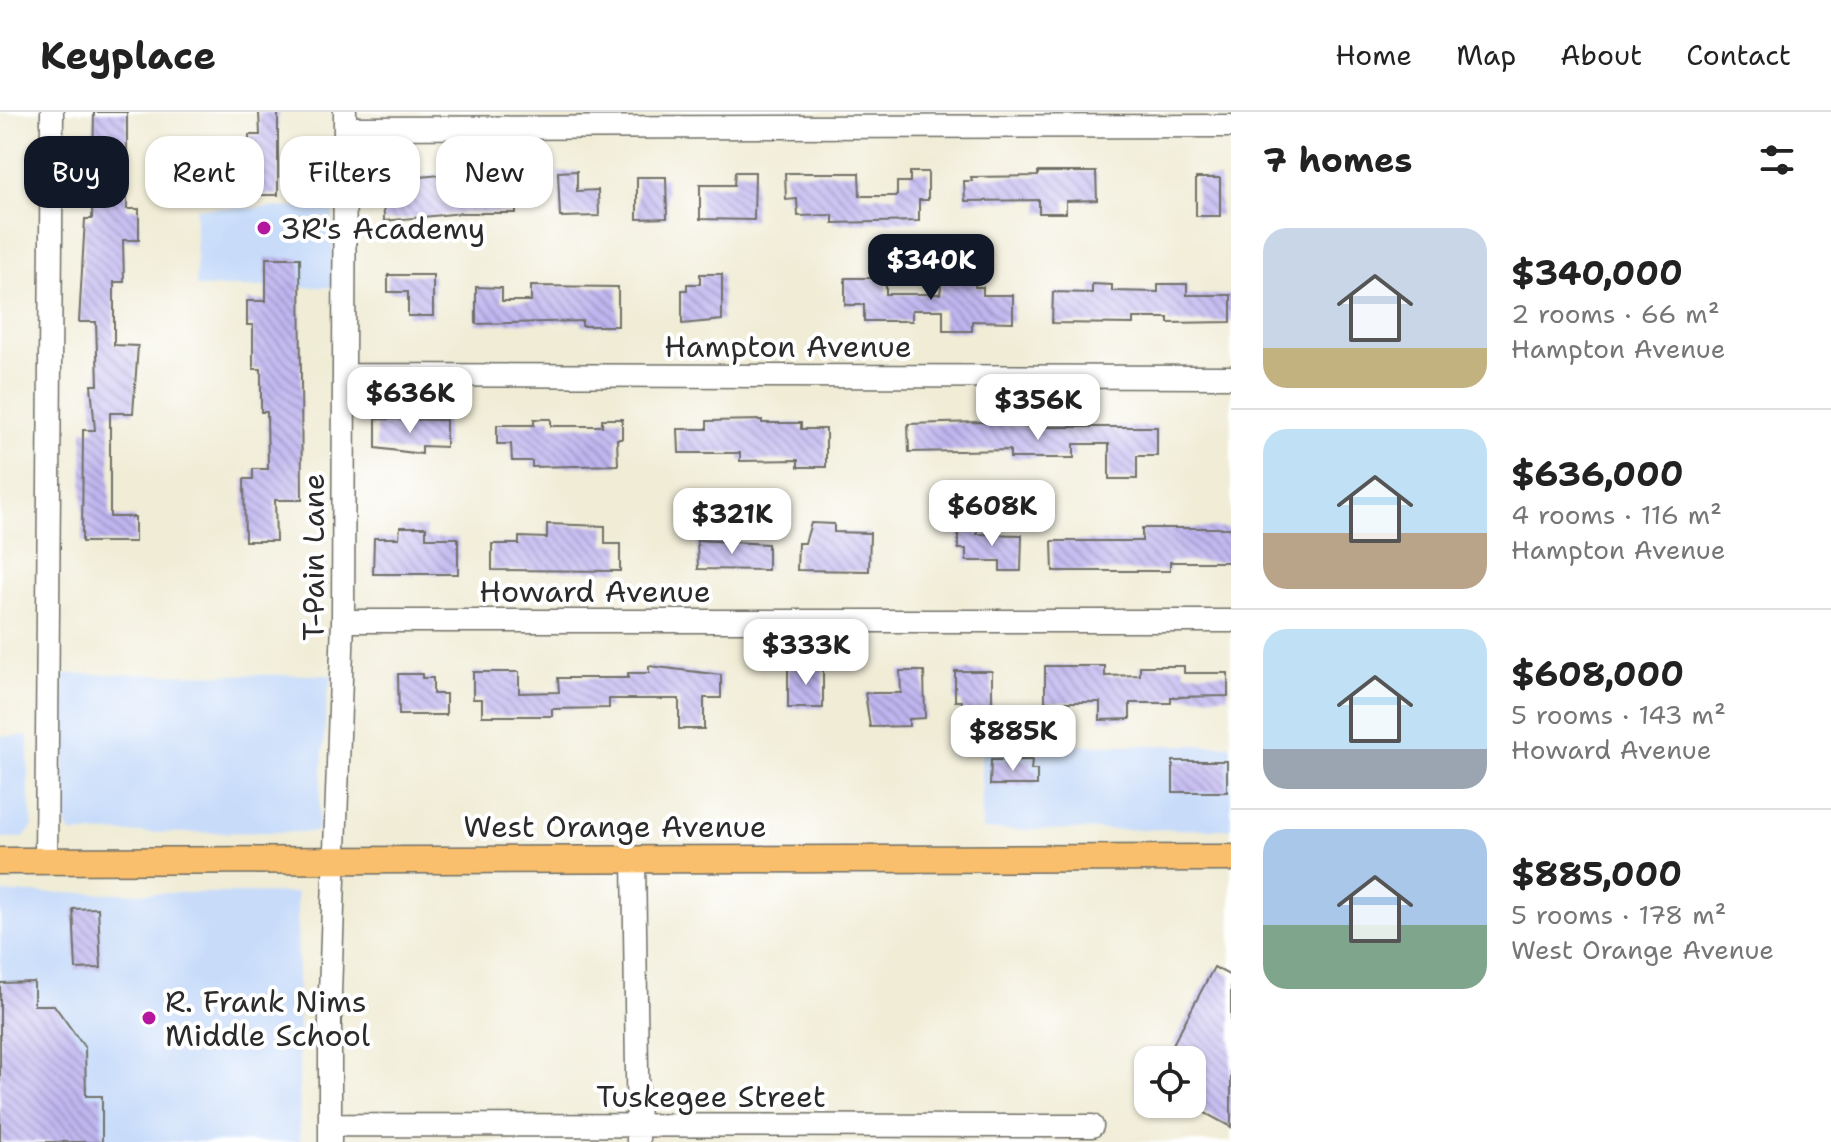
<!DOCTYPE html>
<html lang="en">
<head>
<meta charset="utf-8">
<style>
	:root { --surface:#fff; --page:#f2f2f2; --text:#222; --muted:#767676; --line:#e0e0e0; --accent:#111827 }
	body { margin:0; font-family:"Shantell Sans",sans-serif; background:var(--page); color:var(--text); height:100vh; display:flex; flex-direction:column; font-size:30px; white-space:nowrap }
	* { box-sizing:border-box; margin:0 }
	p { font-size:26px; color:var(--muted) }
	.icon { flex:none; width:44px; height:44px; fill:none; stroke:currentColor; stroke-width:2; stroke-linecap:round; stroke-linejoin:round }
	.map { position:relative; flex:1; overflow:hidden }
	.panel { display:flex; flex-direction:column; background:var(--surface); width:600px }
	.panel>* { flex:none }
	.top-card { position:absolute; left:24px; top:24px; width:760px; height:72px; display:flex; gap:16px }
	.fabs { position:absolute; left:1134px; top:934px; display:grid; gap:16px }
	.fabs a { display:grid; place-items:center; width:72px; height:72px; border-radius:16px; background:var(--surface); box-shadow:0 2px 6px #0004; font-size:40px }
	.price { position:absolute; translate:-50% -68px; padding:0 18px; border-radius:16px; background:#fff; color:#222; font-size:26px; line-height:52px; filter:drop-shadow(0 2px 4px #0008) }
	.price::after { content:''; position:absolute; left:50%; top:48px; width:24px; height:18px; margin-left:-12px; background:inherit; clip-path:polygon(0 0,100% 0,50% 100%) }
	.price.current { background:var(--accent); color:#fff }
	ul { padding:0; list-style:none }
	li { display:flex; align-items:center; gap:24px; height:200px; padding:0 32px }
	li+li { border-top:2px solid var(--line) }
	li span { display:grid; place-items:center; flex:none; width:224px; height:160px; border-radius:24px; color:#555 }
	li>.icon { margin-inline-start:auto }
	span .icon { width:96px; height:96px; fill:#fffc; stroke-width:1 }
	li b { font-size:34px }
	h2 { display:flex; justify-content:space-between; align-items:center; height:96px; padding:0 32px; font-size:34px }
	.chip { padding:0 28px; border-radius:24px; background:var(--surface); box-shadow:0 2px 6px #0004; font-size:28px; line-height:72px }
	.chip.current { background:var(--accent); color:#fff }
	header { display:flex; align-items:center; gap:48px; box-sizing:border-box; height:112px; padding:0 40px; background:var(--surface); border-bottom:2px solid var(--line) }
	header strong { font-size:38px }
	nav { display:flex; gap:44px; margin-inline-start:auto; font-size:28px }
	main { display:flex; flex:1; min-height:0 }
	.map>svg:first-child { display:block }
</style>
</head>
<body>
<header>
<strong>Keyplace</strong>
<nav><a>Home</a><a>Map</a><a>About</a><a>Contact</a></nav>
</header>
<main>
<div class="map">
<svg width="1231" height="1030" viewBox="0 0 1231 1030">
	<defs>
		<pattern id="building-back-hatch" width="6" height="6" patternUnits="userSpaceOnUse" patternTransform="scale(2)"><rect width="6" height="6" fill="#bfb5ef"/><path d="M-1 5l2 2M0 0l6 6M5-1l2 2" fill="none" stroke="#9b93c2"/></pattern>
	</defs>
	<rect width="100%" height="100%" fill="#fff"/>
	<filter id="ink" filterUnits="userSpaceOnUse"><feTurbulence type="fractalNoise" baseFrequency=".0125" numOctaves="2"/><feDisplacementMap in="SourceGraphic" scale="16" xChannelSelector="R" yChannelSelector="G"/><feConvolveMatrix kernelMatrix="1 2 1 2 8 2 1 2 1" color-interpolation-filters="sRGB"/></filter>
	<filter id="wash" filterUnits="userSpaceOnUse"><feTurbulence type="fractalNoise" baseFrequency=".006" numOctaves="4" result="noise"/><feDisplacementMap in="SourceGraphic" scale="32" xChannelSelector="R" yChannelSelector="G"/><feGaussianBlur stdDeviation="1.8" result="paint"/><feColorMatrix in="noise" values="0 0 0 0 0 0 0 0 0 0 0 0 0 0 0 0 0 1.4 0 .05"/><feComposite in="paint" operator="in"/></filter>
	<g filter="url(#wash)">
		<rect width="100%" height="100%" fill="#f0ecd6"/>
		<!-- built -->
		<path fill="#c8dcf9" d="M333,95V175H196V96Z
			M64,562L333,563L327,584L318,717L315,720L71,721L64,710Z
			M0,624H28V676L33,714L24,726H0Z
			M981,633H1231V717L982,718Z
			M0,781H297L300,1030H0Z"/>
		<g id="blocks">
			<!-- building -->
			<path fill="url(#building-back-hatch)" d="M94,0H127V97H139V128H123L124,170H114V233L138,234L133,301H110V405H135V430H82L83,318H95L91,273H98L96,210H79L85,107H92Z
				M259,0H278V83H250L249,23H260Z
				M577,59V79L598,78L599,104L560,105L558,60Z
				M400,60V67L471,60L516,64V101H462L384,109L383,61Z
				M735,60H755L754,108L700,107V73H734Z
				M910,60H928V88H919V109L833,111V103L798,104L797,87L786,88L785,61H859L860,84H897V70H910Z
				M1038,60H1096L1097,88L1066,89V101H1039V88L965,89L964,69H972L971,65L1038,64Z
				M637,65H666L667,106L637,107Z
				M1196,66H1220V104H1196Z
				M266,146H300L302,388H275L276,429H245L244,367H253V357H268L267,300H261V257H253V213H247V189H266Z
				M943,161H975V175H983V183H1013V210L972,209V219H943V198H912V209H864V193H845V166H886V182H940Z
				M700,162H722V208L682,212V178H687V172H700Z
				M388,163H433V204H408V180H388Z
				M1092,172L1112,173V179L1158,180V172H1187V183H1231V210L1168,211V206H1133V212L1052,211L1053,180L1092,181Z
				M531,174L618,175V214H582V209L476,212V175L502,176V189H531Z
				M376,307L446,308V335L422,334V342L376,336Z
				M534,307H551V314H602V307H622V327H617L618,353L532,355V349H512L511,332H497V313H534Z
				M762,308V311H801V317H826V355H798V348L740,349V341H679L678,317H707V309Z
				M979,310L1026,315H1157V344H1137V367H1109V332H1074V346H1010V338L909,340L908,312Z
				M811,411L834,412V420L870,421L869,459L797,458L798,431H805Z
				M547,412L605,414V432H620V459L492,458V432H519V425L547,426Z
				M400,415H426V426H458V462H373L374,426H399Z
				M958,416H977V422L1022,423L1021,459H1000V449H966V437H958Z
				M1142,416H1231V450H1170V459H1053L1052,429H1142Z
				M697,428L768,432V458L698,457Z
				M806,553H823V596H788V555Z
				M649,554L721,563V586H704V617H679V587H609V596L552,597V604H482V587H473V560H519V581L559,580L558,566H628V561H649Z
				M1045,554H1105V564L1140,563V554H1184V561H1228V584L1171,585V591H1130V607L1100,608V590H1045Z
				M900,559H924L925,606L909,607V614L870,615L865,581H901Z
				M955,559H992V602H962V589H955Z
				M398,562H422V566H433V582H446V603H399Z
				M991,648H1032L1031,658H1037V673H990Z
				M1173,649H1227V680H1173Z
				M98,796L101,856L76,857L73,797Z
				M1214,855L1231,864V1015L1192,994V942L1173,932Z
				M34,870V893H54L85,936L86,984H102V1030H0V871Z"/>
		</g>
	</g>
	<g filter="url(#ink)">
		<use href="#blocks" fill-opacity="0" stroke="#706f67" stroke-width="2"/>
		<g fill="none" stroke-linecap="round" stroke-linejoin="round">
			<!-- minor casing -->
			<g stroke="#706f67" stroke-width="25">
				<path id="minor" d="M345,16L1231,14
					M344,263L1231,265
					M343,509H1231
					M634,746L638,1030
					M46,749L52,0
					M330,1013L1092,1014
					M330,1030V881L343,509L345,0"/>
			</g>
			<!-- major casing -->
			<g stroke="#706f67" stroke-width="29">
				<path id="major" d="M0,749L1231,746"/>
			</g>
			<!-- minor -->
			<use href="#minor" stroke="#fff" stroke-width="22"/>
			<!-- major -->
			<use href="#major" stroke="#f9bf6c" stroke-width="26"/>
		</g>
	</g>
	<!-- markers -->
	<g fill="#b5179e" stroke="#fff" stroke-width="3">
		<circle cx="264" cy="116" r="8"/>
		<circle cx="149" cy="906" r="8"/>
	</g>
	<g text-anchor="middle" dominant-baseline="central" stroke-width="8" stroke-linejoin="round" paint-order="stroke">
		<!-- poi labels -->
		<g font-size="30" fill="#2b2b2b" stroke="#fff" text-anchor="start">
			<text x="280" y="116">3R's Academy</text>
			<text x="165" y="889">R. Frank Nims<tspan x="165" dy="34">Middle School</tspan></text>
		</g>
		<!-- street labels -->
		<g font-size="30" fill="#2b2b2b" stroke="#fff">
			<text x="788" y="234">Hampton Avenue</text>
			<text transform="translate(313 445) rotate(-90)">T-Pain Lane</text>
			<text x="595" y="479">Howard Avenue</text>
			<text x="615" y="714">West Orange Avenue</text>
			<text x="711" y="984">Tuskegee Street</text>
		</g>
	</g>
</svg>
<div class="fabs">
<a><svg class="icon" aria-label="locate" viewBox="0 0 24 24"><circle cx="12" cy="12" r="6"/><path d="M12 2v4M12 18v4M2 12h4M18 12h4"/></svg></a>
</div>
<b class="price current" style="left:931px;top:190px">$340K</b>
<b class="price" style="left:410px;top:323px">$636K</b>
<b class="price" style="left:1038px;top:330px">$356K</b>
<b class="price" style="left:992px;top:436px">$608K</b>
<b class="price" style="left:732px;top:444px">$321K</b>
<b class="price" style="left:806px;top:575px">$333K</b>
<b class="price" style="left:1013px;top:661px">$885K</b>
<div class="top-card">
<a class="chip current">Buy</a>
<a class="chip">Rent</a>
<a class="chip">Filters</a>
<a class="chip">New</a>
</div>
</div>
<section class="panel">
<h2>7 homes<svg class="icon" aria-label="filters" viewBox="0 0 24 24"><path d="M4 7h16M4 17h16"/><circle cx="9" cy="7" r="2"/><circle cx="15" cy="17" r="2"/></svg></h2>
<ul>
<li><span style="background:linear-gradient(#c9d6e8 75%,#c2b280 0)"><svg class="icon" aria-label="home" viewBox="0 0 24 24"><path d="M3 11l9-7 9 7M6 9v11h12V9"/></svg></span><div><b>$340,000</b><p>2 rooms · 66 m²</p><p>Hampton Avenue</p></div></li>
<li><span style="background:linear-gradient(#bfe0f5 65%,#b9a48a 0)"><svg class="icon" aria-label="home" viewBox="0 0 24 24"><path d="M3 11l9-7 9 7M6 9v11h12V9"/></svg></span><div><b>$636,000</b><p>4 rooms · 116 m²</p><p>Hampton Avenue</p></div></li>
<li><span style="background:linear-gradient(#bfe0f5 75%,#9aa5b1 0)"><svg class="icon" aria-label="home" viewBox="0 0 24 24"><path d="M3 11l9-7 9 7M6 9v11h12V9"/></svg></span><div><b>$608,000</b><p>5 rooms · 143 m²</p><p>Howard Avenue</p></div></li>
<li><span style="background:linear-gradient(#a9c7e8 60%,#7fa58c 0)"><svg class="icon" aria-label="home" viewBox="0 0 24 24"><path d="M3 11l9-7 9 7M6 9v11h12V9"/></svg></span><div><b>$885,000</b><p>5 rooms · 178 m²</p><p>West Orange Avenue</p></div></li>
</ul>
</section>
</main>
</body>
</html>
